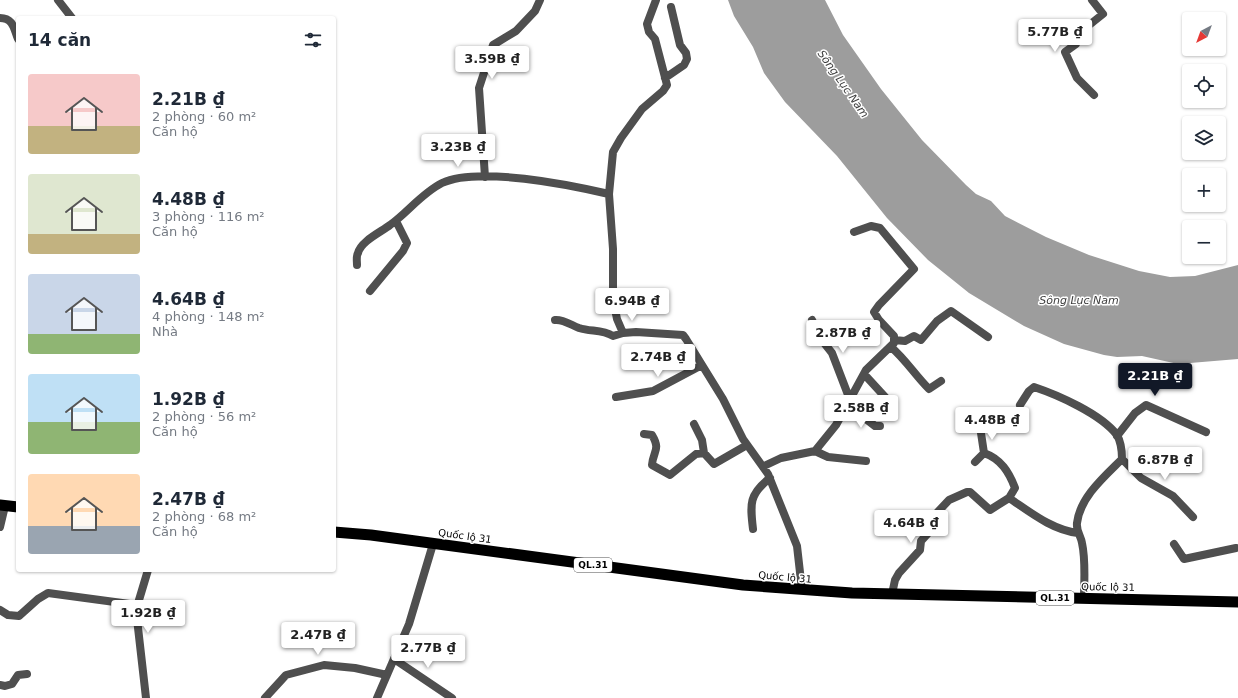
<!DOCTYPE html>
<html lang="vi">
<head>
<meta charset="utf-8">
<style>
	:root { --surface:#fff; --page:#f2f2f3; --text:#1f2937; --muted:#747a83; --accent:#111827 }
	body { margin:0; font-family:"DejaVu Sans",sans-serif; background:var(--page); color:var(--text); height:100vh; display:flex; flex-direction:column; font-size:15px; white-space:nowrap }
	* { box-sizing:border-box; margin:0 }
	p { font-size:13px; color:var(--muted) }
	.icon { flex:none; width:22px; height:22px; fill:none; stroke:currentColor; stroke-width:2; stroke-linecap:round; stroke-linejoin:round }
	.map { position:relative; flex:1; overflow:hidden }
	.sheet { position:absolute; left:16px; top:16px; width:320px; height:556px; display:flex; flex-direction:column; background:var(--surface); border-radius:4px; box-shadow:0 1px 3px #0004 }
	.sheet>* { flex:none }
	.needle { width:26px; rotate:221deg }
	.tools { position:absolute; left:1182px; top:12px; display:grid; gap:8px }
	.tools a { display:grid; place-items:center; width:44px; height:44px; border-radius:4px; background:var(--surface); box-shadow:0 1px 3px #0004; font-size:20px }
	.price { position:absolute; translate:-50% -34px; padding:0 9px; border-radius:4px; background:#fff; color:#222; font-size:13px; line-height:26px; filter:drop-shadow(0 1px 2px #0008) }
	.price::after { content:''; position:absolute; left:50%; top:24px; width:12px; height:9px; margin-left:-6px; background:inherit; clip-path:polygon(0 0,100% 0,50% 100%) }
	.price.current { background:var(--accent); color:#fff }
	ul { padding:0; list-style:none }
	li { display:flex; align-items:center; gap:12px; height:100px; padding:0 12px }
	li span { display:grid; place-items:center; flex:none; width:112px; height:80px; border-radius:4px; color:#555 }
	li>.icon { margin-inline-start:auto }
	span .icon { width:48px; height:48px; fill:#fffc; stroke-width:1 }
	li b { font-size:17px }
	h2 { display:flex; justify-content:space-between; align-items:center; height:48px; padding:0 12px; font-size:17px }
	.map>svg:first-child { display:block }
</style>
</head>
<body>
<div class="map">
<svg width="1238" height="698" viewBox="0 0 1238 698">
	<rect width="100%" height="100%" fill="#fff"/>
	<!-- water -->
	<path fill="#9d9d9d" d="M728,0H825L843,35L881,89L922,140L966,185L976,194L991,201L1005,216L1046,237L1089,255L1139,271L1170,277L1195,276L1238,265V359L1178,364L1142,356L1117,357L1104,355L1064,344L1024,326L969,293L928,260L887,218L837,156L785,102L764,73L753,47L734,16Z"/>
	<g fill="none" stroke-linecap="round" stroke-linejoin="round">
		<!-- minor -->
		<path stroke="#4f4f4f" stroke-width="8" d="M58,0L72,18
			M656,0L647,24L649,32L655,39L667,85L663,91L642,109L621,138L613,152L609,194L613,249V299L617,319L623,333L636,332L683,335L686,339L723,399L743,439L768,474L797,546L802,590
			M1092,0L1103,14L1078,34L1076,44L1065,52L1077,78L1094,95
			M0,18C14,18 14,30 18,39
			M665,78L684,65L687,59L686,53L680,45L671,7
			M485,177L479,88L493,45L516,31L535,11L540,0
			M357,265C357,261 356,256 358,253C361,241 381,232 390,225C407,213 422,193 442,183C478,166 570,185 609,194
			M370,291L403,251L407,243L396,221
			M555,320C563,319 571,325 579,328C591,332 602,329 613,336L623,333
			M812,320L821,339L832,353L850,400
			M894,340L905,341L914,336L921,340L937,321L951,311L988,337
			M891,347C906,360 915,375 929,389L941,381
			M864,374L886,398
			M616,397L653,391L702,365
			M848,405L875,426H880
			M1020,405L1029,391L1034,387C1058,395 1101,414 1117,435C1121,442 1122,451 1122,459C1105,476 1080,497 1077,523C1076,531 1081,536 1082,543C1086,561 1084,581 1084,599
			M694,424L702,440L704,453L714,464L747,445
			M981,433L984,453
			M644,434L652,435C661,450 653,451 652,465L670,475L696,454L704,453
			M1117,436L1135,413L1146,405L1206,432
			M815,451L828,457L866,461
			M1122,459L1141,478L1173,496L1193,517
			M975,462L984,453C1001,459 1009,472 1015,488L1009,498
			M764,466L781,458L815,451L836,425L866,370L894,343V336L879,320L874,312L879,305L914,269L880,228L871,226L854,232
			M0,527L5,506
			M753,529C750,504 749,494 770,478
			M1174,544L1184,559L1236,548
			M892,594L895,580L899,573L920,550L921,541L930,531L933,517L949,500L967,492H970L990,510L1009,498C1030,512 1052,530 1078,533
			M0,610L8,615L19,616L38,599L48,593L137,605
			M394,659L452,698
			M0,685L5,686L12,684L18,675L27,674
			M146,698L136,610L148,570
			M265,698L286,675L324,665L355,668L387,675
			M377,698L409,624L433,544"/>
		<!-- highway -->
		<path stroke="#000" stroke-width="11" d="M0,505L18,507
			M334,532L371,535L743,585L852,593L1238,602"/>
	</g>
	<g text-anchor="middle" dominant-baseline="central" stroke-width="3" stroke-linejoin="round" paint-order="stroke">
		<!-- shield labels -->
		<g fill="#fff" stroke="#4c4c4c" stroke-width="1">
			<rect x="574" y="558" width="38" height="14" rx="3"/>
			<rect x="1036" y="591" width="38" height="14" rx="3"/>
		</g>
		<g font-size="9" font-weight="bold" fill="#000">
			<text x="593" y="565">QL.31</text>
			<text x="1055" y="598">QL.31</text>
		</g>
		<!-- street labels -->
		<g font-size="10" fill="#000" stroke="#fff">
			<text transform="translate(465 536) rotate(8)">Quốc lộ 31</text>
			<text transform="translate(785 577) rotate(5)">Quốc lộ 31</text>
			<text transform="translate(1108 587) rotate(1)">Quốc lộ 31</text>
		</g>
		<!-- water labels -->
		<g font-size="11" font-style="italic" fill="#3e3e3e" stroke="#fff">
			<text transform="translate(843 84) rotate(55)">Sông Lục Nam</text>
			<text x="1079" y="300">Sông Lục Nam</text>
		</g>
	</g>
</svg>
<div class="tools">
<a><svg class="needle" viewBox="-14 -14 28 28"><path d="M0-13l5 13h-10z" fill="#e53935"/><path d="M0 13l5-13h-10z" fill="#747a83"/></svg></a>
<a><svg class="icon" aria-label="locate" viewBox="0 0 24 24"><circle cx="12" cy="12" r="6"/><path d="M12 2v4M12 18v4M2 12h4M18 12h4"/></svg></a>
<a><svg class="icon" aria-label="layers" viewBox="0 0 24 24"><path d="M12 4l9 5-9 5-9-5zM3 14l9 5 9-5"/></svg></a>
<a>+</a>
<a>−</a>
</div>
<b class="price" style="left:1055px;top:53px">5.77B ₫</b>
<b class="price" style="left:492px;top:80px">3.59B ₫</b>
<b class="price" style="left:458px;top:168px">3.23B ₫</b>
<b class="price" style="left:632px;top:322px">6.94B ₫</b>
<b class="price" style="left:843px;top:354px">2.87B ₫</b>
<b class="price" style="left:658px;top:378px">2.74B ₫</b>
<b class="price current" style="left:1155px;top:397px">2.21B ₫</b>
<b class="price" style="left:861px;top:429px">2.58B ₫</b>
<b class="price" style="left:992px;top:441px">4.48B ₫</b>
<b class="price" style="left:1165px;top:481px">6.87B ₫</b>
<b class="price" style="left:911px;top:544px">4.64B ₫</b>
<b class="price" style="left:148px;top:634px">1.92B ₫</b>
<b class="price" style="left:318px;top:656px">2.47B ₫</b>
<b class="price" style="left:428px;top:669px">2.77B ₫</b>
<section class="sheet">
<h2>14 căn<svg class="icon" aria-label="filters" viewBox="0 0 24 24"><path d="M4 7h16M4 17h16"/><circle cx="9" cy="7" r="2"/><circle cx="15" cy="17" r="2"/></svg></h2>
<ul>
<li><span style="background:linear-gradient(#f6c9c9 65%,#c2b280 0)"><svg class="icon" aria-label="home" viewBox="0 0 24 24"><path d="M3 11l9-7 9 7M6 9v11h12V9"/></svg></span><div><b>2.21B ₫</b><p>2 phòng · 60 m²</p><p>Căn hộ</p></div></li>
<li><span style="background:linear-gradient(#dfe7d0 75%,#c2b280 0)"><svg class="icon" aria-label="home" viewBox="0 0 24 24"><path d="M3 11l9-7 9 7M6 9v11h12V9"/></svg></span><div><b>4.48B ₫</b><p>3 phòng · 116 m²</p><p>Căn hộ</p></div></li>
<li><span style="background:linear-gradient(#c9d6e8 75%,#8fb573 0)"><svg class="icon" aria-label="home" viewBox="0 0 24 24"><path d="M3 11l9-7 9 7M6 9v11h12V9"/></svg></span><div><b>4.64B ₫</b><p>4 phòng · 148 m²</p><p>Nhà</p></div></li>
<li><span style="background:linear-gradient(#bfe0f5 60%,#8fb573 0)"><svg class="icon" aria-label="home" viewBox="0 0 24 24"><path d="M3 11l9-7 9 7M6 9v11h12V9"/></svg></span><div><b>1.92B ₫</b><p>2 phòng · 56 m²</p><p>Căn hộ</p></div></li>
<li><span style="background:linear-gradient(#ffd9b3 65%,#9aa5b1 0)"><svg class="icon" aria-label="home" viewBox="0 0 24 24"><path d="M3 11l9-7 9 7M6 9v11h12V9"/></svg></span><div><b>2.47B ₫</b><p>2 phòng · 68 m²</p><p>Căn hộ</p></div></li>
</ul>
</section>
</div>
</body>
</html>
